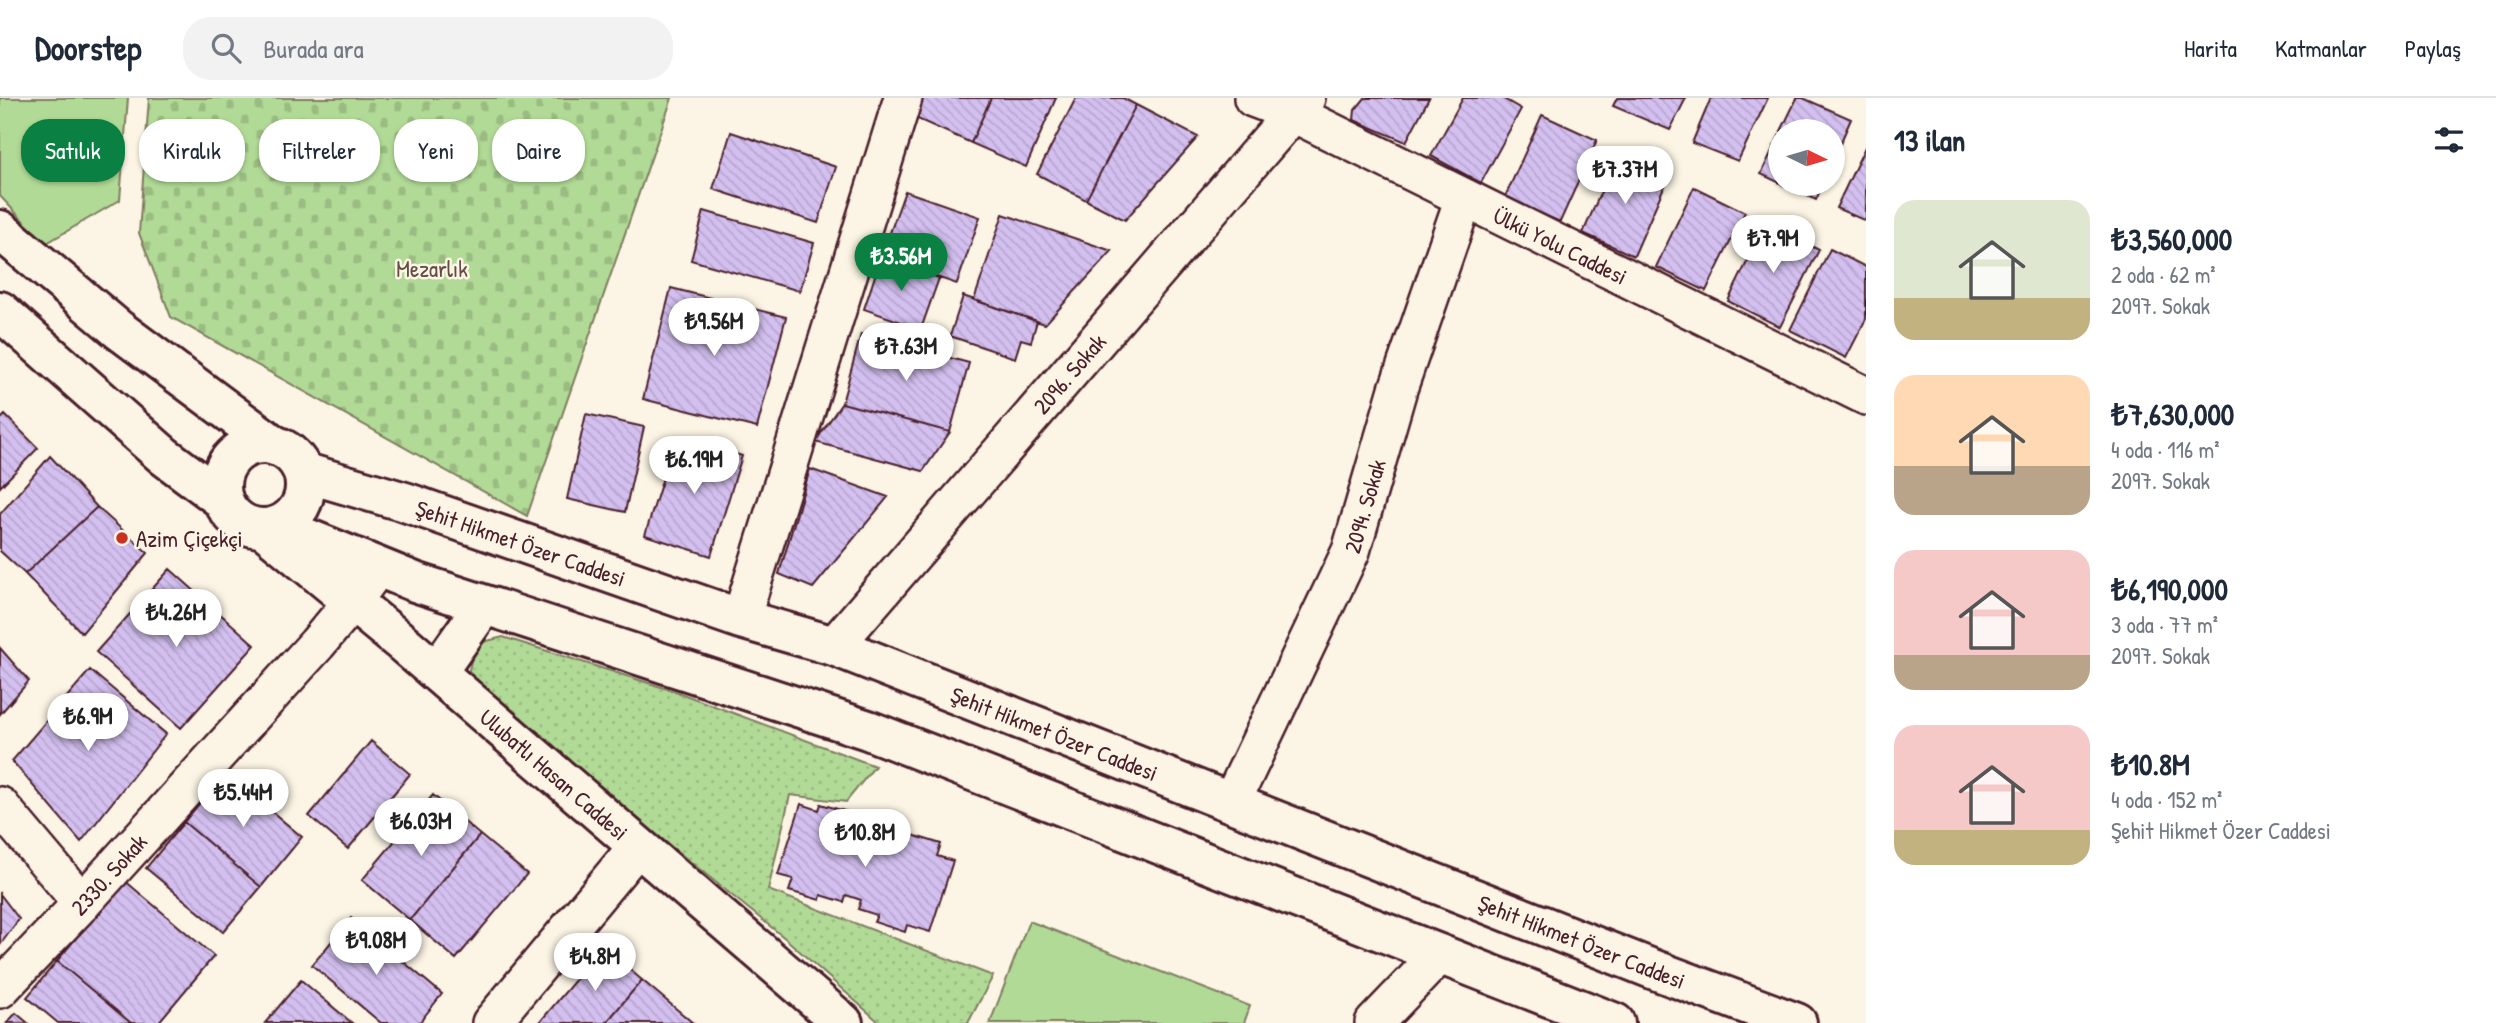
<!DOCTYPE html>
<html lang="tr">
<head>
<meta charset="utf-8">
<style>
	:root { --surface:#fff; --page:#f2f2f3; --text:#1f2937; --muted:#747a83; --line:#e0e1e3; --accent:#0b8043 }
	body { margin:0; font-family:"Patrick Hand",sans-serif; background:var(--page); color:var(--text); height:100vh; display:flex; flex-direction:column; font-size:26px; white-space:nowrap }
	* { box-sizing:border-box; margin:0 }
	p { font-size:23px; color:var(--muted) }
	.icon { flex:none; width:38px; height:38px; fill:none; stroke:currentColor; stroke-width:2; stroke-linecap:round; stroke-linejoin:round }
	.map { position:relative; flex:1; overflow:hidden }
	.drawer { display:flex; flex-direction:column; background:var(--surface); width:630px }
	.drawer>* { flex:none }
	.top-card { position:absolute; left:21px; top:21px; width:665px; height:63px; display:flex; gap:14px }
	.needle { width:46px; rotate:95deg }
	.buttons { position:absolute; left:1768px; top:21px; display:grid; gap:14px }
	.buttons a { display:grid; place-items:center; width:77px; height:77px; border-radius:50%; background:var(--surface); box-shadow:0 2px 5px #0004; font-size:35px }
	.price { position:absolute; translate:-50% -60px; padding:0 16px; border-radius:24px; background:#fff; color:#222; font-size:23px; line-height:46px; filter:drop-shadow(0 2px 4px #0008) }
	.price::after { content:''; position:absolute; left:50%; top:42px; width:21px; height:16px; margin-left:-10px; background:inherit; clip-path:polygon(0 0,100% 0,50% 100%) }
	.price.on { background:var(--accent); color:#fff }
	ul { padding:0; list-style:none }
	li { display:flex; align-items:center; gap:21px; height:175px; padding:0 28px }
	li span { display:grid; place-items:center; flex:none; width:196px; height:140px; border-radius:21px; color:#555 }
	li>.icon { margin-inline-start:auto }
	span .icon { width:84px; height:84px; fill:#fffc; stroke-width:1 }
	li b { font-size:30px }
	h2 { display:flex; justify-content:space-between; align-items:center; height:84px; padding:0 28px; font-size:30px }
	.pill { padding:0 24px; border-radius:28px; background:var(--surface); box-shadow:0 2px 5px #0004; font-size:24px; line-height:63px }
	.pill.on { background:var(--accent); color:#fff }
	header { display:flex; align-items:center; gap:42px; box-sizing:border-box; height:98px; padding:0 35px; background:var(--surface); border-bottom:2px solid var(--line) }
	header strong { font-size:33px }
	nav { display:flex; gap:38px; margin-inline-start:auto; font-size:24px }
	.search { width:490px; height:63px; background:var(--page); display:flex; align-items:center; gap:18px; box-sizing:border-box; padding:0 24px; border-radius:28px; color:var(--muted); font-size:26px }
	main { display:flex; flex:1; min-height:0 }
	.map>svg:first-child { display:block }
</style>
</head>
<body>
<header>
<strong>Doorstep</strong>
<div class="search"><svg class="icon" aria-label="search" viewBox="0 0 24 24"><circle cx="10" cy="10" r="6"/><path d="M15 15l6 6"/></svg>Burada ara</div>
<nav><a>Harita</a><a>Katmanlar</a><a>Paylaş</a></nav>
</header>
<main>
<div class="map">
<svg width="1866" height="925" viewBox="0 0 1866 925">
	<defs>
		<pattern id="cemetery-stones" width="16" height="16" patternUnits="userSpaceOnUse" patternTransform="scale(1.75)"><rect width="16" height="16" fill="#b1da96"/><path d="M2 7V4a2 2 0 0 1 4 0v3zM10 15v-3a2 2 0 0 1 4 0v3z" fill="#9abb81"/></pattern>
		<pattern id="park-dots" width="8" height="8" patternUnits="userSpaceOnUse" patternTransform="scale(1.75)"><rect width="8" height="8" fill="#b1da96"/><path d="M2 2h.1M6 6h.1" fill="none" stroke="#9abb81" stroke-width="1.8" stroke-linecap="round"/></pattern>
		<pattern id="building-back-hatch" width="6" height="6" patternUnits="userSpaceOnUse" patternTransform="scale(1.75)"><rect width="6" height="6" fill="#d3c0f0"/><path d="M-1 5l2 2M0 0l6 6M5-1l2 2" fill="none" stroke="#b7a5ce"/></pattern>
	</defs>
	<rect width="100%" height="100%" fill="#fcf5e5"/>
	<filter id="ink" filterUnits="userSpaceOnUse"><feTurbulence type="fractalNoise" baseFrequency=".0143" numOctaves="2"/><feDisplacementMap in="SourceGraphic" scale="14" xChannelSelector="R" yChannelSelector="G"/><feConvolveMatrix kernelMatrix="1 2 1 2 8 2 1 2 1" color-interpolation-filters="sRGB"/></filter>
	<g filter="url(#ink)">
		<!-- grass -->
		<path fill="#b1da96" stroke="#7e7c60" stroke-width="2" d="M0,0H128L120,102L45,146L0,98Z
			M1029,823L1250,908L1244,925H990Z"/>
		<!-- cemetery -->
		<path fill="url(#cemetery-stones)" stroke="#7e7c60" stroke-width="2" d="M149,0H672L527,418L171,219L139,135Z"/>
		<!-- park -->
		<path fill="url(#park-dots)" stroke="#7e7c60" stroke-width="2" d="M503,539L677,594L875,668L846,704L790,697L768,792L993,878L968,925H880L786,841L485,598L468,577L472,558L483,544Z"/>
		<!-- building -->
		<path fill="url(#building-back-hatch)" stroke="#4a1f2b" stroke-width="2" d="M908,0H991L971,45L902,14Z
			M991,0H1056L1026,69L971,45Z
			M1076,0H1123L1136,7L1086,102L1037,76Z
			M1365,0H1429L1406,44L1354,22L1355,12Z
			M1463,0H1502L1521,11L1481,85L1431,58Z
			M1617,0H1686L1670,32L1613,8Z
			M1711,0H1768L1738,63L1692,45Z
			M1797,0H1803L1851,21L1832,64V33H1781Z
			M1136,7L1198,39L1125,122L1086,102Z
			M1542,17L1597,42L1560,124L1505,99Z
			M731,34L836,69L818,125L713,91Z
			M1780,36V85L1761,76Z
			M1866,47V123L1836,110Z
			M1616,59L1667,82L1634,158L1583,135Z
			M1781,86H1823L1816,102Z
			M1694,89L1745,114L1706,193L1656,169Z
			M905,93L980,119L957,186L881,160Z
			M704,113L814,145L800,193L691,162Z
			M1003,116L1112,153L1045,226L974,202Z
			M1766,125L1819,152L1780,229L1728,203Z
			M1830,151L1866,169V221L1846,260L1790,232Z
			M881,160L939,180L921,231L864,211Z
			M671,190L786,219L757,330L643,301Z
			M963,198L1037,223L1031,244L1021,241L1015,260L950,238Z
			M861,236L969,265L950,334L842,305Z
			M842,305L950,334L923,373L815,344Z
			M586,316L644,329L625,414L567,401Z
			M5,317L38,350L0,389V322Z
			M676,338L742,358L711,458L645,437Z
			M50,358L97,409L25,476L0,453V416Z
			M810,371L888,399L813,490L779,476Z
			M97,409L148,455L82,535L25,476Z
			M170,471L255,547L181,630L96,554Z
			M0,550L29,583L0,616Z
			M90,572L166,636L81,744L12,663Z
			M371,643L410,676L348,751L309,718Z
			M225,674L302,739L261,789L184,724Z
			M433,697L480,737L410,822L362,782Z
			M801,706L819,712L821,706L854,716L851,727L869,733L867,740L888,747L890,742L906,748L909,736L941,746L937,758L953,763L930,834L907,827L905,834L874,824L877,817L858,811L861,802L846,797L844,804L821,797L820,802L789,793L793,781L778,777Z
			M184,724L261,789L223,834L146,770Z
			M480,737L527,776L456,861L410,822Z
			M124,782L214,858L158,925H131L57,863Z
			M0,796L19,821L0,847Z
			M351,820L442,896L419,925H381L312,867Z
			M603,849L642,882L606,925H539Z
			M57,863L131,925H58L27,899Z
			M301,882L352,925H265Z
			M642,882L693,925H606Z
			M16,915L28,925H7Z"/>
		<g fill="none" stroke-linecap="round" stroke-linejoin="round">
			<!-- minor casing -->
			<g stroke="#4a1f2b" stroke-width="42">
				<g id="minor">
					<path id="s1" d="M1253,0L1293,15L1866,298"/>
					<path d="M741,521L903,0"/>
					<path id="s2" d="M834,548L1306,0"/>
					<path id="s3" d="M1231,705L1351,453L1398,291L1464,100"/>
					<path d="M0,708L82,805"/>
					<path id="s4" d="M0,891L82,805L317,546L352,504L377,470"/>
					<path d="M491,925L638,748"/>
					<path d="M1374,925L1440,856"/>
				</g>
			</g>
			<!-- tertiary casing -->
			<g stroke="#4a1f2b" stroke-width="44">
				<g id="tertiary">
					<path id="s5" d="M264,431L405,547L843,925"/>
				</g>
			</g>
			<!-- primary casing -->
			<g stroke="#4a1f2b" stroke-width="44">
				<g id="primary">
					<path d="M0,132L119,232L275,348"/>
					<path d="M0,213L164,358L223,402"/>
					<circle cx="263" cy="388" r="42"/>
					<path id="s6" d="M303,374L405,404L741,521L834,548L1655,872L1797,925"/>
					<path d="M277,428L415,484L868,632L1615,925"/>
					<path d="M437,574L484,507"/>
				</g>
			</g>
			<!-- minor -->
			<use href="#minor" stroke="#fcf5e5" stroke-width="37"/>
			<!-- tertiary -->
			<use href="#tertiary" stroke="#fcf5e5" stroke-width="38"/>
			<!-- primary -->
			<use href="#primary" stroke="#fcf5e5" stroke-width="38"/>
		</g>
	</g>
	<!-- markers -->
	<circle fill="#c8321e" stroke="#fcf5e5" stroke-width="2.5" cx="122" cy="440" r="7"/>
	<g text-anchor="middle" dominant-baseline="central" stroke-width="5" stroke-linejoin="round" paint-order="stroke">
		<!-- street labels -->
		<g font-size="23" fill="#4a1f2b" stroke="#fcf5e5">
			<text stroke="none"><textPath href="#s1" startOffset="341">Ülkü Yolu Caddesi</textPath></text>
			<text stroke="none"><textPath href="#s2" startOffset="360">2096. Sokak</textPath></text>
			<text stroke="none"><textPath href="#s3" startOffset="326">2094. Sokak</textPath></text>
			<text stroke="none"><textPath href="#s6" startOffset="229">Şehit Hikmet Özer Caddesi</textPath></text>
			<text stroke="none"><textPath href="#s6" startOffset="796">Şehit Hikmet Özer Caddesi</textPath></text>
			<text stroke="none"><textPath href="#s5" startOffset="380">Ulubatlı Hasan Caddesi</textPath></text>
			<text stroke="none"><textPath href="#s4" startOffset="158">2330. Sokak</textPath></text>
			<text stroke="none"><textPath href="#s6" startOffset="1363">Şehit Hikmet Özer Caddesi</textPath></text>
		</g>
		<!-- park labels -->
		<g font-size="23" fill="#644e46" stroke="#fcf5e5">
			<text x="432" y="170">Mezarlık</text>
		</g>
		<!-- poi labels -->
		<g font-size="23" fill="#4a1f2b" stroke="#fcf5e5" text-anchor="start">
			<text x="136" y="440">Azim Çiçekçi</text>
		</g>
	</g>
</svg>
<div class="buttons">
<a><svg class="needle" viewBox="-14 -14 28 28"><path d="M0-13l5 13h-10z" fill="#e53935"/><path d="M0 13l5-13h-10z" fill="#747a83"/></svg></a>
</div>
<b class="price" style="left:1625px;top:108px">₺7.37M</b>
<b class="price" style="left:1773px;top:177px">₺7.9M</b>
<b class="price on" style="left:901px;top:195px">₺3.56M</b>
<b class="price" style="left:714px;top:260px">₺9.56M</b>
<b class="price" style="left:906px;top:285px">₺7.63M</b>
<b class="price" style="left:694px;top:398px">₺6.19M</b>
<b class="price" style="left:176px;top:551px">₺4.26M</b>
<b class="price" style="left:88px;top:655px">₺6.9M</b>
<b class="price" style="left:243px;top:731px">₺5.44M</b>
<b class="price" style="left:421px;top:760px">₺6.03M</b>
<b class="price" style="left:865px;top:771px">₺10.8M</b>
<b class="price" style="left:376px;top:879px">₺9.08M</b>
<b class="price" style="left:595px;top:895px">₺4.8M</b>
<div class="top-card">
<a class="pill on">Satılık</a>
<a class="pill">Kiralık</a>
<a class="pill">Filtreler</a>
<a class="pill">Yeni</a>
<a class="pill">Daire</a>
</div>
</div>
<section class="drawer">
<h2>13 ilan<svg class="icon" aria-label="filters" viewBox="0 0 24 24"><path d="M4 7h16M4 17h16"/><circle cx="9" cy="7" r="2"/><circle cx="15" cy="17" r="2"/></svg></h2>
<ul>
<li><span style="background:linear-gradient(#dfe7d0 70%,#c2b280 0)"><svg class="icon" aria-label="home" viewBox="0 0 24 24"><path d="M3 11l9-7 9 7M6 9v11h12V9"/></svg></span><div><b>₺3,560,000</b><p>2 oda · 62 m²</p><p>2097. Sokak</p></div></li>
<li><span style="background:linear-gradient(#ffd9b3 65%,#b9a48a 0)"><svg class="icon" aria-label="home" viewBox="0 0 24 24"><path d="M3 11l9-7 9 7M6 9v11h12V9"/></svg></span><div><b>₺7,630,000</b><p>4 oda · 116 m²</p><p>2097. Sokak</p></div></li>
<li><span style="background:linear-gradient(#f6c9c9 75%,#b9a48a 0)"><svg class="icon" aria-label="home" viewBox="0 0 24 24"><path d="M3 11l9-7 9 7M6 9v11h12V9"/></svg></span><div><b>₺6,190,000</b><p>3 oda · 77 m²</p><p>2097. Sokak</p></div></li>
<li><span style="background:linear-gradient(#f6c9c9 75%,#c2b280 0)"><svg class="icon" aria-label="home" viewBox="0 0 24 24"><path d="M3 11l9-7 9 7M6 9v11h12V9"/></svg></span><div><b>₺10.8M</b><p>4 oda · 152 m²</p><p>Şehit Hikmet Özer Caddesi</p></div></li>
</ul>
</section>
</main>
</body>
</html>
